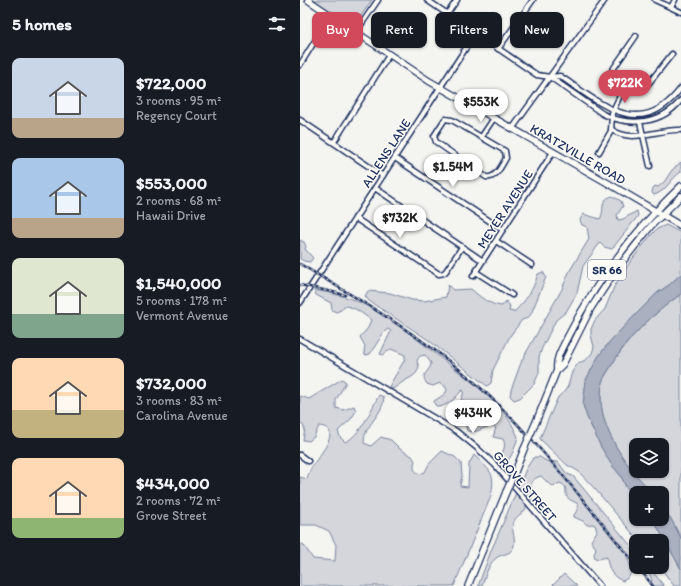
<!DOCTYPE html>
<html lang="en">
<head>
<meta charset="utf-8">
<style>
	:root { --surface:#171b24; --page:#20242c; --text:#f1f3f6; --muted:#9ea1a6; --accent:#d1495b }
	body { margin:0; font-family:Itim,sans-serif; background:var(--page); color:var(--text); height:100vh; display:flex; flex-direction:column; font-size:15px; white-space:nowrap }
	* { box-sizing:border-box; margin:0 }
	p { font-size:13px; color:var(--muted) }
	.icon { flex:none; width:22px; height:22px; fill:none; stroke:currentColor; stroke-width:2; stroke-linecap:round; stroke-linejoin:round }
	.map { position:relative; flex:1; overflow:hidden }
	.panel { display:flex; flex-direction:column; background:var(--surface); width:300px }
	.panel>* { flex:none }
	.banner { position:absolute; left:12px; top:12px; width:309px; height:36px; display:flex; gap:8px }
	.controls { position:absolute; left:329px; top:438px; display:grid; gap:8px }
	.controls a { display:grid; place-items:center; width:40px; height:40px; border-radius:8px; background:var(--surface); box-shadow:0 1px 3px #0004; font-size:20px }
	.price { position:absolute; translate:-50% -34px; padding:0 9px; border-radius:14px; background:#fff; color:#222; font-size:13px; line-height:26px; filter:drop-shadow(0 1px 2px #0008) }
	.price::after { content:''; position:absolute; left:50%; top:24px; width:12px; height:9px; margin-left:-6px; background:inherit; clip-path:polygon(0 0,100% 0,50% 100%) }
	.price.current { background:var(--accent); color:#fff }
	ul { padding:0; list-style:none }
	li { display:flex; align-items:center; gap:12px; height:100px; padding:0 12px }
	li span { display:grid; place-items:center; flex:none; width:112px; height:80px; border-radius:8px; color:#555 }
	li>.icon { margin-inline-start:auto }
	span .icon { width:48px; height:48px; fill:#fffc; stroke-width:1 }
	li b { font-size:17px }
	h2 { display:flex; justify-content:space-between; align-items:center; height:48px; padding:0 12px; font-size:17px }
	.pill { padding:0 14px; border-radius:8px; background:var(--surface); box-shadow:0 1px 3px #0004; font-size:14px; line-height:36px }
	.pill.current { background:var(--accent); color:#fff }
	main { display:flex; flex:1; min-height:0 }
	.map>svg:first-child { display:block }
</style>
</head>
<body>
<main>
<section class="panel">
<h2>5 homes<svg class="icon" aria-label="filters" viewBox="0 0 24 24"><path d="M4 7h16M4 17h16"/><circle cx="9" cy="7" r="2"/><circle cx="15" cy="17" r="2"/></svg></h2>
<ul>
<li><span style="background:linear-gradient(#c9d6e8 75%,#b9a48a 0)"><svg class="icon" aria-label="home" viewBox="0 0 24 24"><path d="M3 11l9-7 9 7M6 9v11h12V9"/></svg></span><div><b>$722,000</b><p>3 rooms · 95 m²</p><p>Regency Court</p></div></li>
<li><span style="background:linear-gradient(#a9c7e8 75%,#b9a48a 0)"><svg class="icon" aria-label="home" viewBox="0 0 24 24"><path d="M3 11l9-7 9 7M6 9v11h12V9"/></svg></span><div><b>$553,000</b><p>2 rooms · 68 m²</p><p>Hawaii Drive</p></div></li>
<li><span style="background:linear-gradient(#dfe7d0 70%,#7fa58c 0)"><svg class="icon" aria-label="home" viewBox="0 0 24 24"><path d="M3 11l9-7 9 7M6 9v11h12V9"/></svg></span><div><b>$1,540,000</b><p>5 rooms · 178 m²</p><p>Vermont Avenue</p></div></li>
<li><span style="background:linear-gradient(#ffd9b3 65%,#c2b280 0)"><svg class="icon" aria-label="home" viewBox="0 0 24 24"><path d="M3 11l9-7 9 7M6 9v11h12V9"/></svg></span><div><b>$732,000</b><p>3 rooms · 83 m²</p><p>Carolina Avenue</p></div></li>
<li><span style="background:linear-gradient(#ffd9b3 75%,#8fb573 0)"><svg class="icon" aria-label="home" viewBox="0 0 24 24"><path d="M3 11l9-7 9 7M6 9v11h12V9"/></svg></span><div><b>$434,000</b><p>2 rooms · 72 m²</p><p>Grove Street</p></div></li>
</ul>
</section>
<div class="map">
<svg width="381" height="586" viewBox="0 0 381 586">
	<rect width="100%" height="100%" fill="#f4f4f1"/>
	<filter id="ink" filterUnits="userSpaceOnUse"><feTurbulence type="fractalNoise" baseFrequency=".025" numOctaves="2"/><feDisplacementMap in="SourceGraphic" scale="8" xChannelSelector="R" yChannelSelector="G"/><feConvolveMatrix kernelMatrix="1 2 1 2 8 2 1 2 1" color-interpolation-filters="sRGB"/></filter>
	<g filter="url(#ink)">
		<!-- green -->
		<path fill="#d4d6db" stroke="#78829c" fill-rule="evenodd" d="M14,0H72L53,27Z
			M381,162V172C371,178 366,192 354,195L352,193L353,188L355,186L358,187L364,182L372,170Z
			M312,196L321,201L323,206L317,215L318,220L323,219L337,211L338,216L312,249L304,247L300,243L283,266L277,293L266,312L256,320L242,348L239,357V373L234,384L220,398L214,400L210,396L211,390L222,360L262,289L269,272L289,239L287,227L282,225L280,220L283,214L300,219C306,209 298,201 312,196Z
			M366,225L381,233V274L369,285L357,293L311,340L298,357L286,380L283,405L287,417L301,447L311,464L321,476L326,487L336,496V519H353L381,569V586H374L360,567H362V541H339L295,489L278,471L267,465L241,440L240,438L258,397L264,392L268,386L272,372L278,363L286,360L292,353L294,347L291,335V329L295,320L305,309L314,287L330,262L351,235L357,229Z
			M0,240L4,242L6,247L5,249L13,258L10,262L4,261L0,259Z
			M243,272L246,277L231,314L228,318L222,320L210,336L193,370L191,383L187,386L127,339L69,301L65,296L68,291L90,293L112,300L124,301L146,297L148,285L153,290L171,289C180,297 190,305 202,306L206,301L210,306L209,311L214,312C226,300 233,291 238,274Z
			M14,290C31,293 46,296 61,303C90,317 117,339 142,359C160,373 180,387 196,404C206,414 213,425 218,437C215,447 211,461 201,467L198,466C199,456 208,448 203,439L193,437L196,428L193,426C182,427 178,434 167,431L166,427L175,410V405L172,406L164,419L157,420L159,407L164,391L162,390C156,398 149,405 139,407L135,405L134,401L145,394L147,390L145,386L140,383L133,386L127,384C119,373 130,373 131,363L125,355C119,356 118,357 117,362L119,366C117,378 108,377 100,384C97,386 95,388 92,389L89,387L91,383L105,359V355L91,349L82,355L80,354L91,331L88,329L84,332L70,354L65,355L64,351L65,346L60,337L68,328L71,320C63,314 54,306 44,306L41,310L36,312L32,310L31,303L16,295Z
			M381,294V538L371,519L362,507V493H353C328,469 299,430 301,394C302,390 301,385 302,382C304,377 307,373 310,368C327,338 353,314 381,294ZM336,445H362V471H336Z
			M42,379L46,382L36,400V408L44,410L54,406L56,411L51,419L38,431L40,437L45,442C60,436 71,410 79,395L84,397C84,415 63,425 64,443L71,446L81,437L91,440L100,449L112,456L115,461C113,467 113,471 120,474L125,472L129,464L142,451L155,457L161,463L162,476L160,486L168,487L169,464L174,455C190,471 196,472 191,496L154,586H0V544H3L13,559L35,561L36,545L29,531L16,525H0V477L7,479C9,473 11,467 15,462C21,453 43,428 19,426L14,437L9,441L3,440L5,429L2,424H0V396L9,399Z
			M234,457H240L246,461L258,462L267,474L273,476L336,552V559L328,554L327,557L332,570L329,577L323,581C312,577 308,569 307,557L298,559L295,558L294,554L296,548L291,541L297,531L295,525L292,524L287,525L283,521L274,517V515L278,509V504C275,502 269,500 267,497C264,490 269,487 260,483L253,486L249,484L241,476C222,482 237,491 231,500C230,502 228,503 227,505C225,508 227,507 225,510C221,515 215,516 213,524C211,531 217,540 213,548C209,556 201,553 195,559C188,565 185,577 182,586H178L191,551L227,467Z
			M344,567H349L364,586H350L352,580L348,571Z
			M264,574L277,586H252Z"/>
		<!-- water -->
		<path fill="#aab0bf" stroke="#717c98" d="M381,274V294C353,314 326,338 310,368C307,373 304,377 302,382C301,385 302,390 301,394C299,430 328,469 353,493H336V496L326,487L321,476L311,464L301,447L287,417L283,405L286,380L298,357L311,340L357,293L369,285Z
			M362,507L371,519L381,538V569L353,519H362Z"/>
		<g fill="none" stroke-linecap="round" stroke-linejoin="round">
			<!-- minor casing -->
			<g stroke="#1b2f5e" stroke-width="7">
				<path id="minor" d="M127,0L237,75L250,77L260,76C300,103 341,142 381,88
					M355,0L381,12
					M371,7L375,0
					M147,14L157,0
					M56,32L78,0
					M198,49L233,0
					M0,65L31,15
					M250,77L303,114C330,127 362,124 381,100
					M324,87L309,75L336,36
					M324,87L349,83L372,54
					M145,119L152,120L205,151L206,158C202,165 196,179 186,177L136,142L134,136Z
					M0,120L83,176
					M340,122L350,166
					M212,129L305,0
					M311,129C332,145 358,128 381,130
					M182,136L194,118
					M34,142L89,55
					M299,152L311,131L312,113L324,87
					M95,158L203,230
					M75,188L183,261
					M55,218L139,274L144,273L146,271L162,247
					M196,241L232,265
					M176,272L212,295
					M173,276L253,152
					M0,303L175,34
					M0,339L156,431L177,448L195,465L300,586
					M0,455L8,461"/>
			</g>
			<!-- major casing -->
			<g stroke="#1b2f5e" stroke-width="8">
				<path id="major" d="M8,0L129,81L313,186L381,226
					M257,370C255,358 263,347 268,336C297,279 335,230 381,186
					M236,422L257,370L263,364L291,308L316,270L351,226L381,196
					M215,472L224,449
					M168,586L206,492"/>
			</g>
			<!-- minor -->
			<use href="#minor" stroke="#fdfcf7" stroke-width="4"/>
			<!-- major -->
			<use href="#major" stroke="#fdfcf7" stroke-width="5.5"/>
			<!-- rail casing -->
			<g stroke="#1b2f5e" stroke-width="2.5">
				<path id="rail" d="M0,264C60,300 121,335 173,381C235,436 284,502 336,565
					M0,285L33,292L45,295
					M338,567L353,586"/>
			</g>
			<!-- rail -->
			<use href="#rail" stroke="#fdfcf7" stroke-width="1" stroke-dasharray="3" stroke-linecap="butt"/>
			<!-- major-bridge casing -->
			<g stroke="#1b2f5e" stroke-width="8" stroke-linecap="butt">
				<path id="major-bridge" d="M224,449L236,422
					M206,492L215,472"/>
			</g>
			<!-- major-bridge -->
			<use href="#major-bridge" stroke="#fdfcf7" stroke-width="5.5"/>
		</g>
	</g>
	<g text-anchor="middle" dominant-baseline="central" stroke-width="3" stroke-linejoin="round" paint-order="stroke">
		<!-- shield labels -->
		<rect fill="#fdfcf7" stroke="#5f6c8c" stroke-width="1" x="288" y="260" width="38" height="20" rx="3"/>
		<g font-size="12" font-weight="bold" fill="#1b2f5e">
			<text x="307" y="270">SR 66</text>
		</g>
		<!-- street labels -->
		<g font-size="13" fill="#1b2f5e" stroke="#fdfcf7">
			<text transform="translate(86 153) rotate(-57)">ALLENS LANE</text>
			<text transform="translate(278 154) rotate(30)">KRATZVILLE ROAD</text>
			<text transform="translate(205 209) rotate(-57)">MEYER AVENUE</text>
			<text transform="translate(225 486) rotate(49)">GROVE STREET</text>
		</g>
	</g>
</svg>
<div class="controls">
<a><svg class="icon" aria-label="layers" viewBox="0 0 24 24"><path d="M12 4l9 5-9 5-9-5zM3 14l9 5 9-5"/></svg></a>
<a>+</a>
<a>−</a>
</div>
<b class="price current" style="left:325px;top:104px">$722K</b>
<b class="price" style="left:181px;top:123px">$553K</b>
<b class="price" style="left:153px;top:188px">$1.54M</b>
<b class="price" style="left:100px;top:239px">$732K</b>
<b class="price" style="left:173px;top:434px">$434K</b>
<div class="banner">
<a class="pill current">Buy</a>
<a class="pill">Rent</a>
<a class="pill">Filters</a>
<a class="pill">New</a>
</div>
</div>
</main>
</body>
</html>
